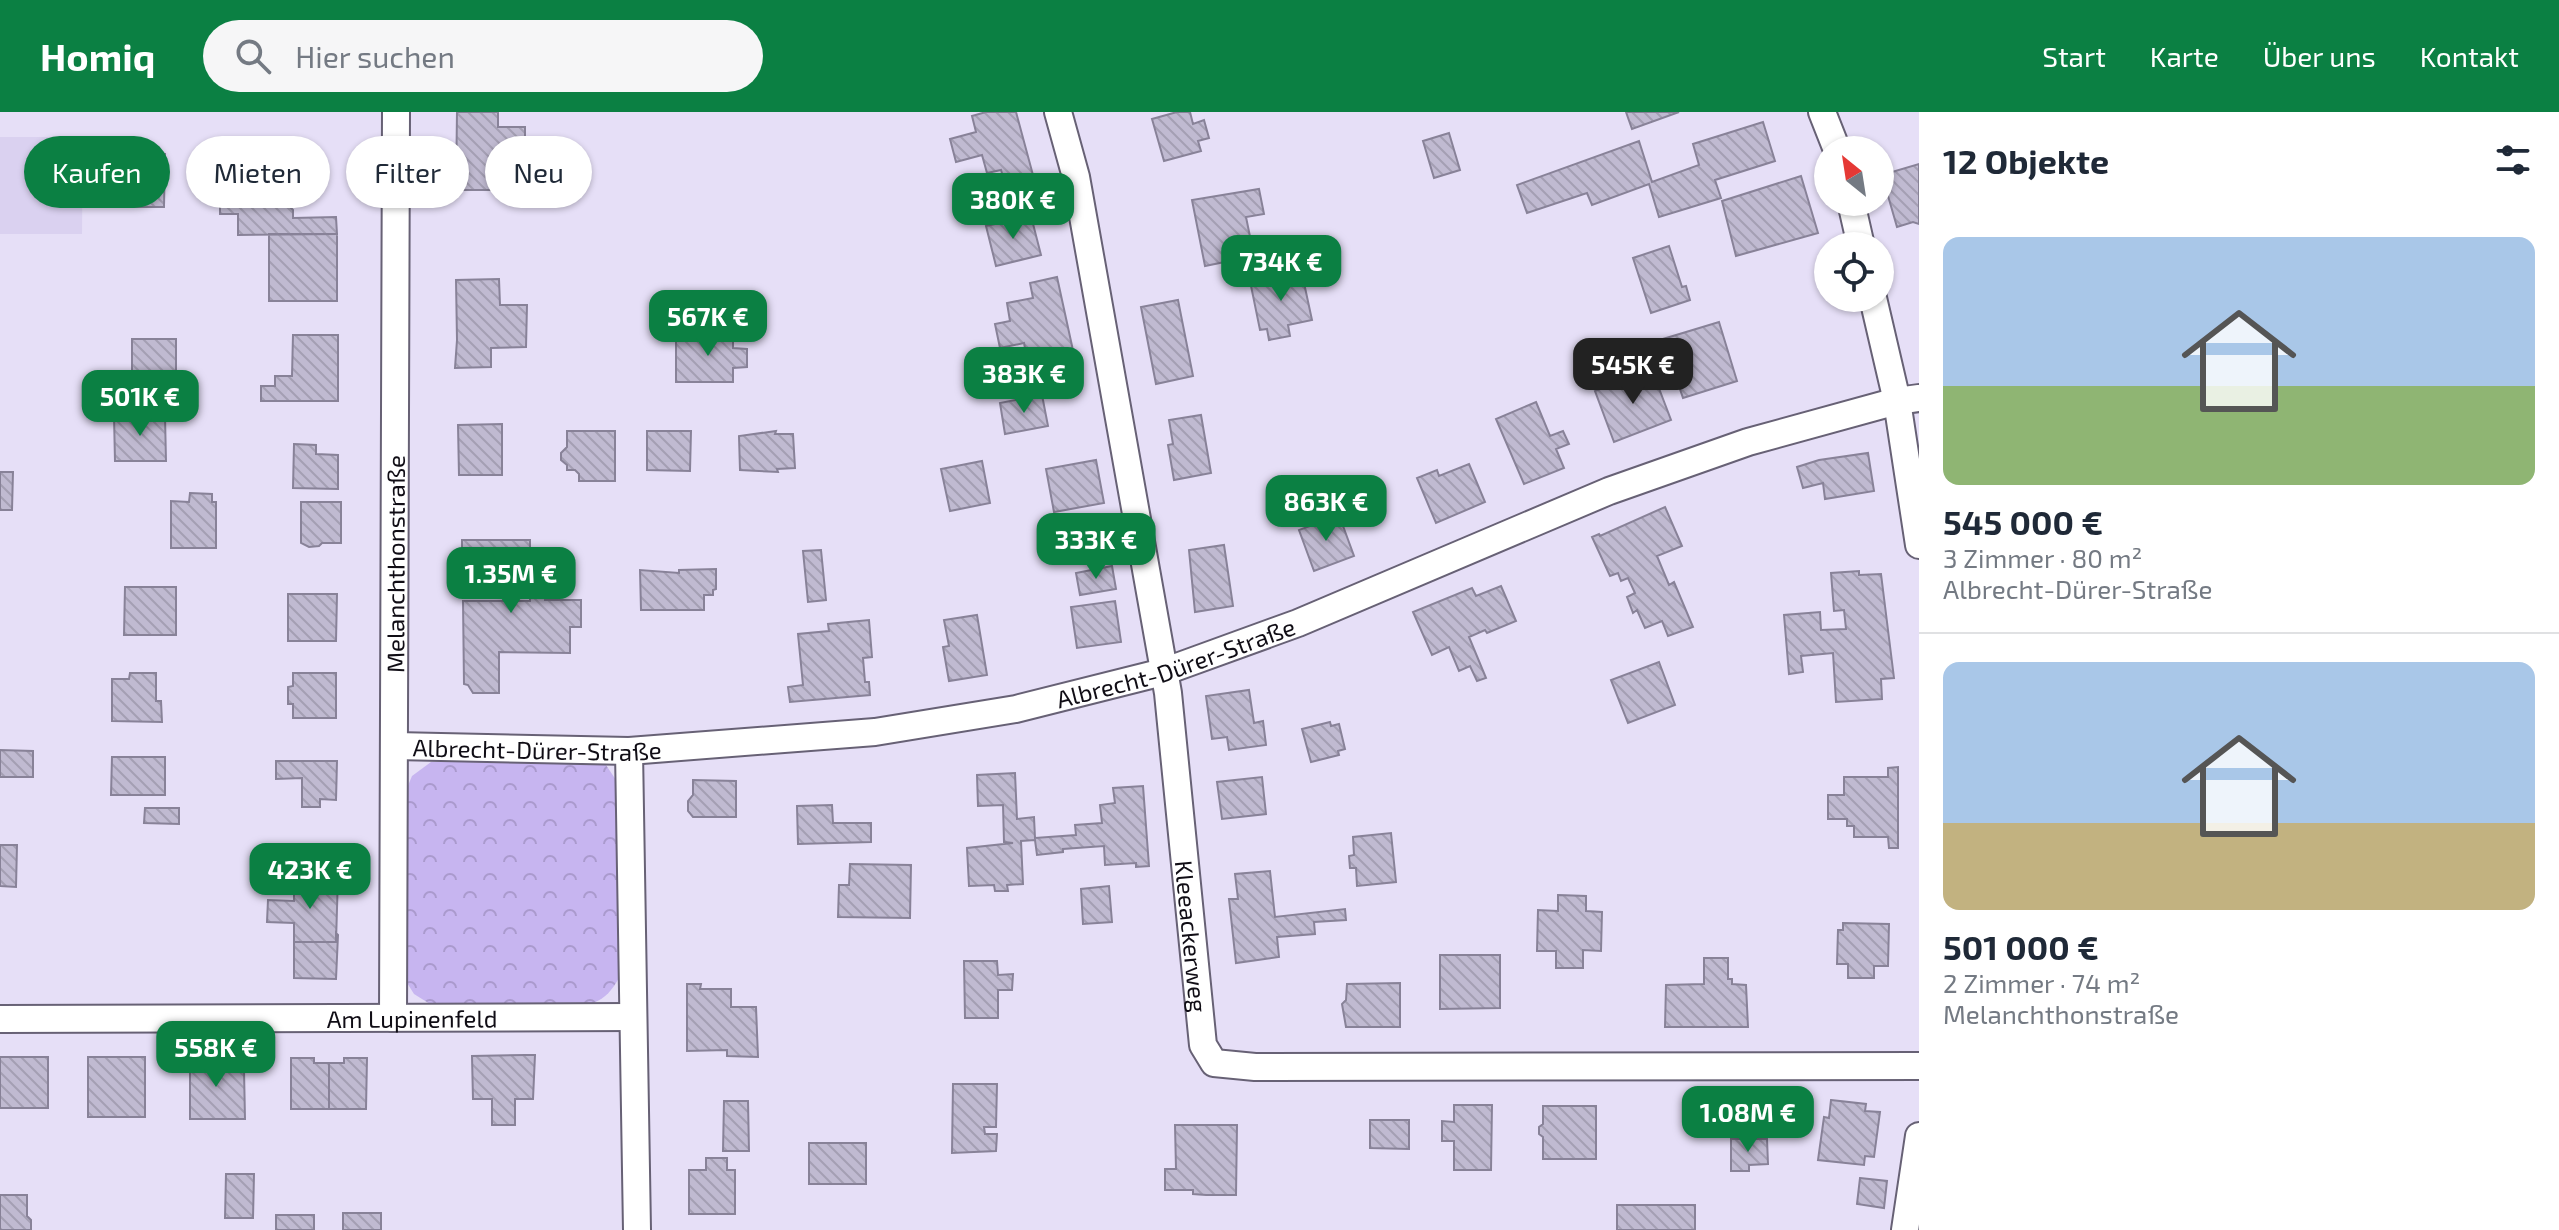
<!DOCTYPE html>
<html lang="de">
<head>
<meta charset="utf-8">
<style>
	:root { --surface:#fff; --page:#f6f6f7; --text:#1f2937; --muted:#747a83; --line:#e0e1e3; --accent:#0b8043 }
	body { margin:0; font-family:"Exo 2",sans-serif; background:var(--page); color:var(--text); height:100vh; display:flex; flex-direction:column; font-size:30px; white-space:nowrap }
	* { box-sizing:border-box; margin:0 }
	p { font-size:26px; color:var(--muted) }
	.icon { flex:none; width:44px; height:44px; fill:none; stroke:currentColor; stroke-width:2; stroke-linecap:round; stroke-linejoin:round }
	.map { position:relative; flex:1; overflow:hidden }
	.side { display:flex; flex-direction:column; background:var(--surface); width:640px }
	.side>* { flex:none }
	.guide { position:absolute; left:24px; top:24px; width:760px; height:72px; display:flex; gap:16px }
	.needle { width:52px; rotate:330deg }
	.controls { position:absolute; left:1814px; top:24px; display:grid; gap:16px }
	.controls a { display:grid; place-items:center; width:80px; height:80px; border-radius:50%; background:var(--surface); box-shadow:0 2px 6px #0004; font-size:40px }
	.price { position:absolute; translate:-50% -68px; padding:0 18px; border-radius:16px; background:var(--accent); color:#fff; font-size:26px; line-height:52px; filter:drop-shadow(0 2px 4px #0008) }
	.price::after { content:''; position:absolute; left:50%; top:48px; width:24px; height:18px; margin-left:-12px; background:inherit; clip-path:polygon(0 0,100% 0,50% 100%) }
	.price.on { background:#222; color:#fff }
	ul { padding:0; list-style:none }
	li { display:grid; align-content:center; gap:16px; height:424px; padding:0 24px }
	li+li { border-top:2px solid var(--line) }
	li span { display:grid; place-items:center; height:248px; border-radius:16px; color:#555 }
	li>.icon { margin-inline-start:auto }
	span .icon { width:144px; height:144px; fill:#fffc; stroke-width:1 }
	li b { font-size:34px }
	h2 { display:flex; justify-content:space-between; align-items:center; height:96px; padding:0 24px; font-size:34px }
	.tag { padding:0 28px; border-radius:36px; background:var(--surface); box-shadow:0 2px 6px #0004; font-size:28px; line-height:72px }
	.tag.on { background:var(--accent); color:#fff }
	header { display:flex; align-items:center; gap:48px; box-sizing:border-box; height:112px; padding:0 40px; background:var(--accent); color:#fff }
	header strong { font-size:38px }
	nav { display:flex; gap:44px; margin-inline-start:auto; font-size:28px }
	.search { width:560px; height:72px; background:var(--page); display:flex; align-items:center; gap:20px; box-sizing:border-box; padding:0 28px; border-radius:44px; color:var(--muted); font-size:30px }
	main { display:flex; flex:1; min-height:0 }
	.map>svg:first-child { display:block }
</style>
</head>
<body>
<header>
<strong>Homiq</strong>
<div class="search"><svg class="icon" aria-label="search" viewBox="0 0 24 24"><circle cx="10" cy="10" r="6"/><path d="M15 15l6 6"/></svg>Hier suchen</div>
<nav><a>Start</a><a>Karte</a><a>Über uns</a><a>Kontakt</a></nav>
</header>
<main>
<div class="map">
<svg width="1919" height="1118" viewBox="0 0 1919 1118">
	<defs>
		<pattern id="park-crowns" width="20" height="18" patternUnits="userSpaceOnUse" patternTransform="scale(2)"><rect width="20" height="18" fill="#c7b5f0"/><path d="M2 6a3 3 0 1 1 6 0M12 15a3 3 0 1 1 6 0" fill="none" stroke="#aa9acd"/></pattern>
		<pattern id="building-back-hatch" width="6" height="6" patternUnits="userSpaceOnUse" patternTransform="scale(2)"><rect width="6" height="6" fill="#c0bad1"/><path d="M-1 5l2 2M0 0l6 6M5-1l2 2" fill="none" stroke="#a49fb3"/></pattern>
	</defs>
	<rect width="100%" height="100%" fill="#e6dff7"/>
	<!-- built -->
	<path fill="#dad1f0" d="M0,25H83L82,122H0Z"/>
	<!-- park -->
	<path fill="url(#park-crowns)" d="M596,649L606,653L618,671L619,866C612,878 606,886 593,891L430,892L414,882L404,866L407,676L412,664L431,650Z"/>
	<!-- building -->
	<path fill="url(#building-back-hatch)" stroke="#888298" stroke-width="2" d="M457,0H498V15H525V47L499,46V78H456Z
		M986,0H1016L1033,63L1005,71L1001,58L987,61L982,43L956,50L950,27L976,20L972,4Z
		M1177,0H1190L1193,12L1204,8L1209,26L1198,29L1201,39L1164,49L1152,7Z
		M1626,0H1679L1632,17Z
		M1763,10L1775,49L1715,68L1721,86L1659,105L1649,72L1592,93L1587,81L1527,101L1517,73L1639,29L1652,70L1699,53L1693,32Z
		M1449,21L1460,58L1434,66L1423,29Z
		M127,42H165L164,95H126Z
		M1919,52V112L1913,110L1897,115L1882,63Z
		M238,53H280V92H287L293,98V106L336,105L337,122L238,123V102H220V92L227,86V66H238Z
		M1801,64L1818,121L1736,144L1722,89Z
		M1259,77L1264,102L1246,105L1254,144L1205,154L1192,88Z
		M1031,104L1041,143L996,154L986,114Z
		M269,122H337V189H269Z
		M1669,134L1682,175L1686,174L1690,188L1651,201L1633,146Z
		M1301,157L1312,208L1288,213L1290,224L1269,228L1267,217L1260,218L1250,169Z
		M1057,165L1074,243L1028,251L1024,231L1000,236L995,212L1010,209L1007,191L1033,186L1030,171Z
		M499,167L500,193H527L526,235L491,236V255L455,256L457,228L456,168Z
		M1178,188L1193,264L1156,272L1141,195Z
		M1719,210L1737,269L1683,286L1663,227Z
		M676,222H733V236L747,237V255L733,256V270H676Z
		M293,223H338V289H261V274H275V264H292Z
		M132,227H176V266H132Z
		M1652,258L1671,308L1614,330L1595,279Z
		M1042,283L1048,314L1005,322L1000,291Z
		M1536,290L1550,324L1563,319L1569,332L1556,337L1564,356L1524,372L1496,307Z
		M1201,303L1211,361L1174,368L1168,333L1173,332L1169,308Z
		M114,304H165L166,349H115Z
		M502,312V363H459L458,313Z
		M567,319H615V369H579V362L575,358H567V353L561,348V341L567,335Z
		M647,319H691L690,359L647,358Z
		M776,319L775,322H793L795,356L777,357L778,360L740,358L739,324Z
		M294,332L316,333V342L338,343V377L293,376Z
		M1868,341L1874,379L1825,387L1823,371L1803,376L1797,355L1819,348Z
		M1096,348L1104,391L1054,400L1046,357Z
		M982,349L990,391L950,399L941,357Z
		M1469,352L1485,390L1436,411L1417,366L1437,358L1439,364Z
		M0,360H13L12,398H0Z
		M190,381L212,382V390H216V436H171V389L189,390Z
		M301,390H341V431H322L319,434L309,435L301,431Z
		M1665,395L1682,434L1657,444L1669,473L1674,470L1693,515L1668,524L1662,509L1645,516L1637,498L1633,501L1627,485L1635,481L1628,466L1621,469L1618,461L1610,464L1592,425L1599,422L1600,424Z
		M1339,403L1354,444L1314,459L1299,418Z
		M462,428H530V454L545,455V488H581V515H570V541L499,540V581H473L468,573L464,572L463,489H530V458H462Z
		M1224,433L1233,494L1195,500L1189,438Z
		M821,438L826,488L808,490L803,439Z
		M1112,454L1116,477L1080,483L1076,461Z
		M716,457V477L713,478V483H704V498H641L640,458L679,461V458Z
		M1859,459V463L1881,462L1894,566L1881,567L1882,587L1836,590L1833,541L1801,544L1803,560L1789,562L1784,503L1820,500L1821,518L1846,517L1844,498L1834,499L1831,461Z
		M1501,474L1516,509L1487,521L1485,518L1469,525L1486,566L1477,569L1470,554L1459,559L1449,535L1432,543L1413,500L1472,476L1476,484Z
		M125,475H176V523H124Z
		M288,482H337L336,529H288Z
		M1115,489L1121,530L1077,536L1071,495Z
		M977,503L987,563L949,569L943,535L949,534L944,508Z
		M869,508L872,545L863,546L865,570H869L870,583L790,590L788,575L803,573L798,522L829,519L828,512Z
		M1659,550L1675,593L1628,611L1611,568Z
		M130,561H156V589H161L162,610L112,609V567H129Z
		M293,561H336V606H293V592H288V575L293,574Z
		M1249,578L1254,611L1263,609L1266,633L1229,638L1227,625L1212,627L1206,584Z
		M1330,610L1331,614L1339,612L1345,637L1338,639L1339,643L1311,650L1302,617Z
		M0,638L33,639V665H0Z
		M112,645H165V683H111Z
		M276,649H337L336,688L320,687V695H302V666L276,667Z
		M1898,655V736H1889L1888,725H1854V714H1847V707H1828V683H1844V665H1888V656Z
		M1015,661L1017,707L1034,705L1035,726L1076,723L1075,713L1102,711L1100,693L1115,691L1113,676L1143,674L1149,754L1136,755V751L1105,753L1104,734L1063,737V740L1037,743L1035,728L1021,729L1023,772L1007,773L1008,779H995L994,773L969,774L967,736L1013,731L1004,730L1003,693L978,694L977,663Z
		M1262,665L1266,702L1222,707L1217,670Z
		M693,668L736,669V705H693L688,699V689L693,683Z
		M832,693L833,711H871V730L798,732L797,694Z
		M145,696H179V712L144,711Z
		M1391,721L1396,770L1357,774L1356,756H1350L1349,744L1354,743L1353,725Z
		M0,733H17L16,775L0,774Z
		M850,752L911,753L910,806L838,805L839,773H849Z
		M1270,759L1275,805L1345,797L1346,808L1314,810L1315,822L1277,825L1279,845L1236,851L1229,787H1238L1235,762Z
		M327,763H338L336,830H294V811L267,810L268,788L294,789V770H326Z
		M1109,774L1112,810L1083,812L1081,777Z
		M1558,783L1586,784V799L1602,800L1601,839L1583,838V856H1556V839H1537L1538,798L1558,799Z
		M1843,811L1889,812L1888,854H1874V866H1848V852H1837L1838,818H1843Z
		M336,821L338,823L336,867L294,866V830H336Z
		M1440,843H1500V896L1440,897Z
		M1704,846H1728V867H1732V872L1746,873L1748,915H1665L1666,873L1704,872Z
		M964,849H997L998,863L1013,862L1012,878H998V906H965Z
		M1400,871V915H1346L1342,892L1346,888L1347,872Z
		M687,872H701L700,877H731V895H756L758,945L727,944V938L687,939Z
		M525,943H535L533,987H515V1013H492V987H473L472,944Z
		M0,945H48V996H0Z
		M88,945H145V1005H88Z
		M190,945H231V958H244L245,1007H190Z
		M291,946H314V951H329V997H291Z
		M344,946H367L366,997H329V951H344Z
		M953,972H997L996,1015H984L985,1022H997L996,1039L952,1041Z
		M1831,988L1866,992L1865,999L1880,1000L1874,1045L1865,1044L1864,1053L1818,1048L1824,1005L1829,1006Z
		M724,989H748L749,1039H723Z
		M1454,993H1492L1491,1058H1454V1029H1442V1009L1454,1010Z
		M1543,994H1596V1047H1543V1025L1539,1022V1015L1543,1012Z
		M1370,1008H1409V1037L1370,1036Z
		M1175,1013H1237L1236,1083H1206L1193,1082V1078H1165V1057H1176Z
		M1731,1027H1767L1768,1052L1749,1053V1059H1731Z
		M809,1031H866V1072H809Z
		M706,1046H727V1058H735V1102H689V1058H706Z
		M226,1062H254L253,1106H225Z
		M1860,1066L1887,1069L1884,1096L1857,1092Z
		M0,1083H27V1104L31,1108V1118H0Z
		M1617,1093H1695V1118H1617Z
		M343,1101H381V1118H343Z
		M276,1103H314V1118H276Z"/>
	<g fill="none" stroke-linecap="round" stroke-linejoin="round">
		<!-- minor casing -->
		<g stroke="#676175" stroke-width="30">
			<g id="minor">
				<path id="s1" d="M1058,0L1076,65L1168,581L1203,933L1214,951L1255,955L1919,954"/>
				<path d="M1822,0L1837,38"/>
				<path d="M1851,90L1861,134"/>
				<path d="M1873,186L1897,289L1919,433"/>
				<path id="s2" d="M395,634L629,639L875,620L1016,597L1163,560L1298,511L1609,379L1748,330L1897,289L1919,286"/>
				<path d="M629,639L637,1118"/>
				<path id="s3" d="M393,906L396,0"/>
				<path id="s4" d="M0,907L633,905"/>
				<path d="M1905,1118L1919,1024"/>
			</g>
		</g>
		<!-- minor -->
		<use href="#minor" stroke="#fff" stroke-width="26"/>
	</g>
	<g text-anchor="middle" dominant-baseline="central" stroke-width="6" stroke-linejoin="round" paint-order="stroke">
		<!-- street labels -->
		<g font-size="24" fill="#100d15" stroke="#f2eefc">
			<text stroke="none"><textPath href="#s3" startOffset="454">Melanchthonstraße</textPath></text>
			<text stroke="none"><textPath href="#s2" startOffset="790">Albrecht-Dürer-Straße</textPath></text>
			<text stroke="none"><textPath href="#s2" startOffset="142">Albrecht-Dürer-Straße</textPath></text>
			<text stroke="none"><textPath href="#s1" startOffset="836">Kleeackerweg</textPath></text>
			<text stroke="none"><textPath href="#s4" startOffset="412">Am Lupinenfeld</textPath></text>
		</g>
	</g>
</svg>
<div class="controls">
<a><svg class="needle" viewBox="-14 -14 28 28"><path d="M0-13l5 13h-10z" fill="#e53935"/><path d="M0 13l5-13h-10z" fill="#747a83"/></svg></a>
<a><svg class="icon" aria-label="locate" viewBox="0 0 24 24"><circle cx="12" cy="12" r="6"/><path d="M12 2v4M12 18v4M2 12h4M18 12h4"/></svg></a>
</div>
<b class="price" style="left:1013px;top:129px">380K €</b>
<b class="price" style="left:1281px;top:191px">734K €</b>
<b class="price" style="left:708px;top:246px">567K €</b>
<b class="price on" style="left:1633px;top:294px">545K €</b>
<b class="price" style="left:1024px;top:303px">383K €</b>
<b class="price" style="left:140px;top:326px">501K €</b>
<b class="price" style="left:1326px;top:431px">863K €</b>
<b class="price" style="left:1096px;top:469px">333K €</b>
<b class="price" style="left:511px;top:503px">1.35M €</b>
<b class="price" style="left:310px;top:799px">423K €</b>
<b class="price" style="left:216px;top:977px">558K €</b>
<b class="price" style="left:1748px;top:1042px">1.08M €</b>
<div class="guide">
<a class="tag on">Kaufen</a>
<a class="tag">Mieten</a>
<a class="tag">Filter</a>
<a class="tag">Neu</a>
</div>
</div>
<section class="side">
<h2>12 Objekte<svg class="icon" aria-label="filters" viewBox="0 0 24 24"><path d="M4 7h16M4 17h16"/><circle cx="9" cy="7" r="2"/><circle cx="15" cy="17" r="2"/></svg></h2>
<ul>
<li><span style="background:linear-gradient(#a9c7e8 60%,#8fb573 0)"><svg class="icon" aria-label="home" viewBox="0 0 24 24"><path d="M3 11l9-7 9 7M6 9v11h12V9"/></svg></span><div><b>545 000 €</b><p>3 Zimmer · 80 m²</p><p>Albrecht-Dürer-Straße</p></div></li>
<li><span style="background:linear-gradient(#a9c7e8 65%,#c2b280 0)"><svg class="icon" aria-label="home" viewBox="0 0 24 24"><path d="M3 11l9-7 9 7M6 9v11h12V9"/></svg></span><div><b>501 000 €</b><p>2 Zimmer · 74 m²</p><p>Melanchthonstraße</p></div></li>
</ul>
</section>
</main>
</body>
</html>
